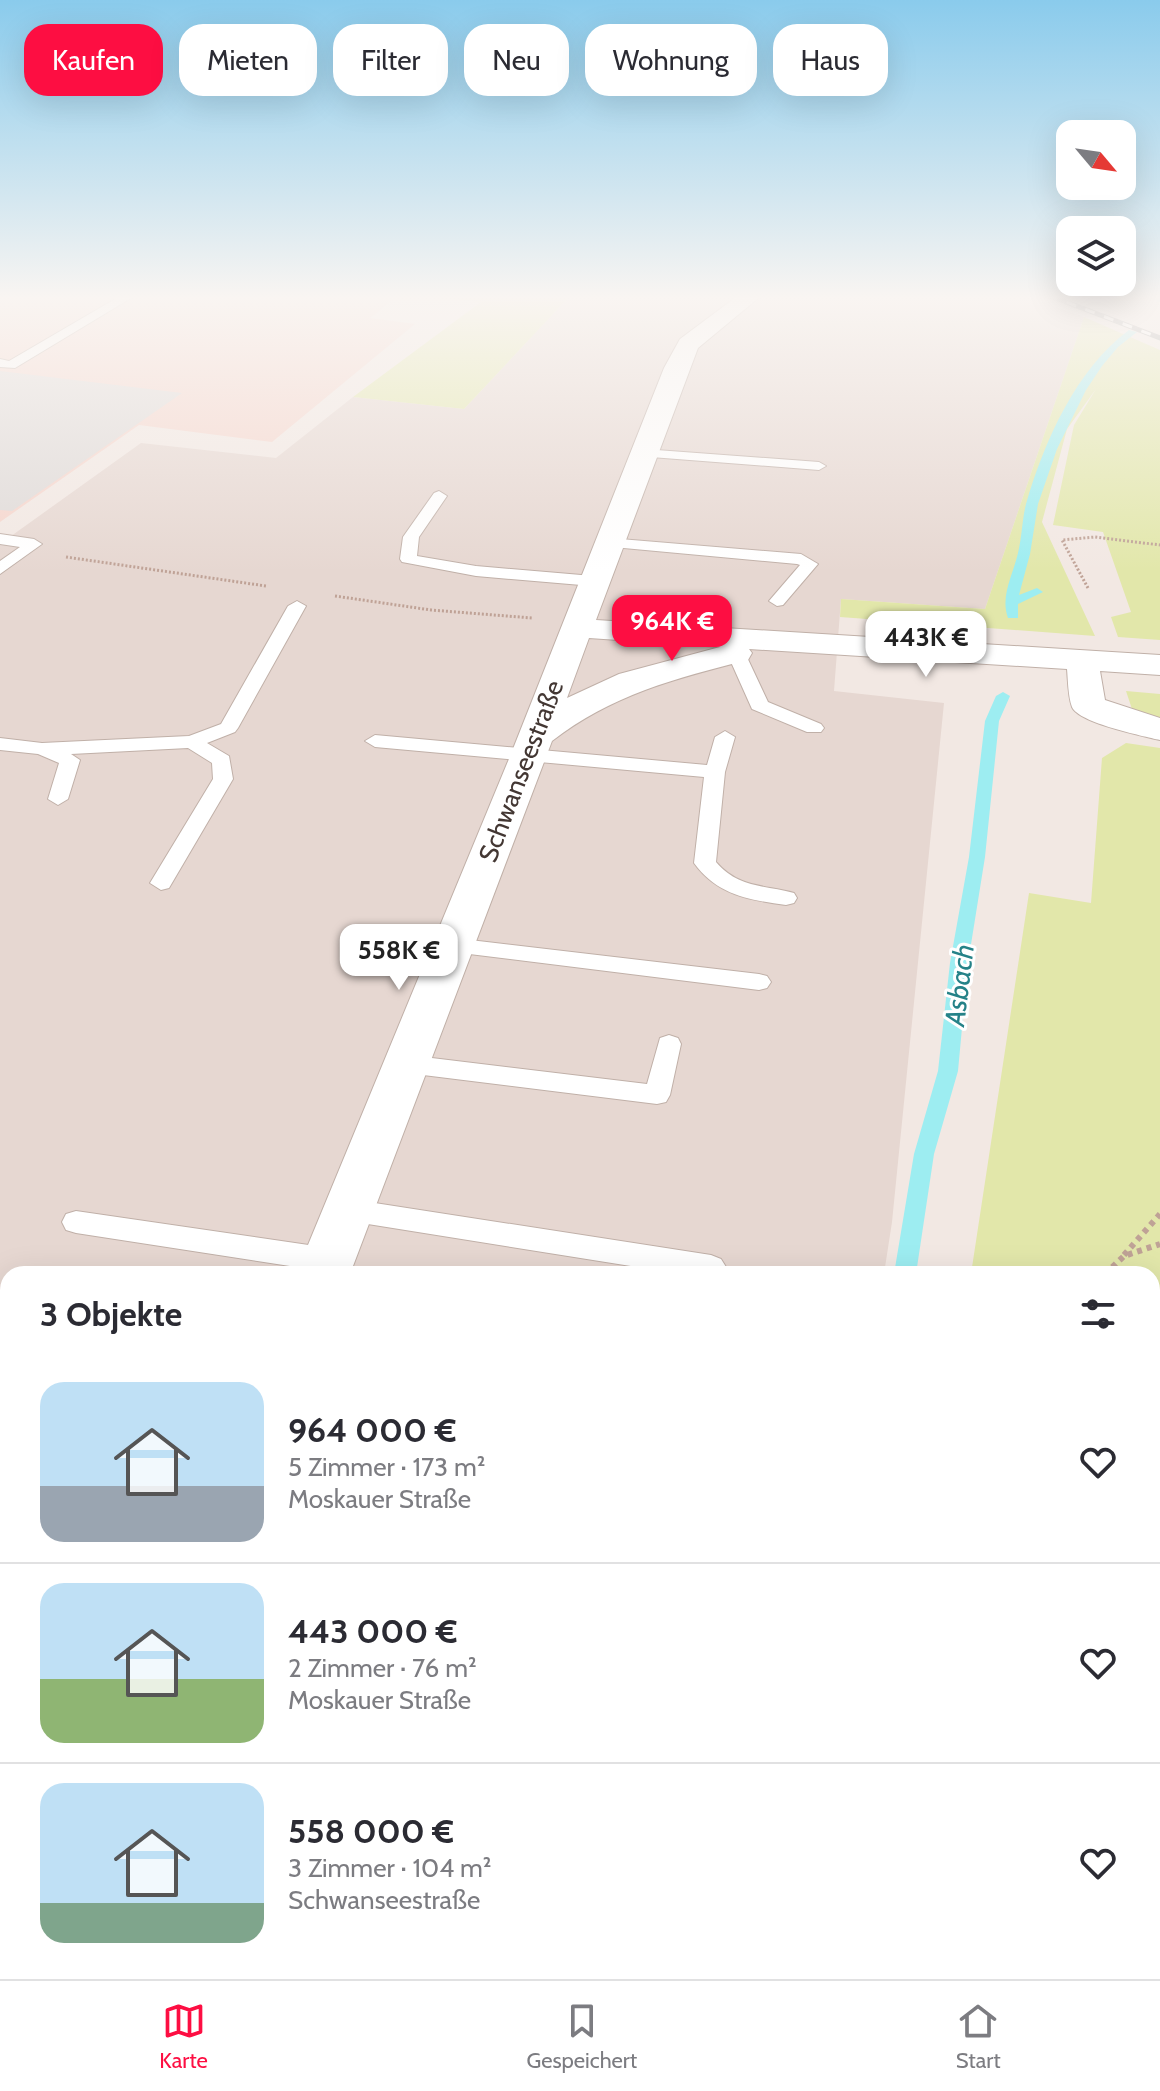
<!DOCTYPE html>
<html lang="de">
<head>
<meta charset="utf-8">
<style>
	:root { --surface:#fff; --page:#f7f7f7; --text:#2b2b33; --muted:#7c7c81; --line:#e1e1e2; --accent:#fd0e42 }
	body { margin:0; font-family:Cabin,sans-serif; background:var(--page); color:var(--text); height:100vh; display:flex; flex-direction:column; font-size:30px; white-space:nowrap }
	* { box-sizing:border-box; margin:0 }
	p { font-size:26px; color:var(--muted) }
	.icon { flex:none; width:44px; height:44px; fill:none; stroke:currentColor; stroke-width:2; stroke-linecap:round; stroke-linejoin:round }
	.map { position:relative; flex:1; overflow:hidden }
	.drawer { position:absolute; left:0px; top:1266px; width:1160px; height:714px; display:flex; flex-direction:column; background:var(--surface); border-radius:24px 24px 0 0; box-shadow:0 8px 32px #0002 }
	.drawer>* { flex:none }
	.top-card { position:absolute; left:24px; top:24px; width:1112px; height:72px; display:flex; gap:16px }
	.needle { width:52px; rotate:119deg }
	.fabs { position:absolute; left:1056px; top:120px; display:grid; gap:16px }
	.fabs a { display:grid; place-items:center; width:80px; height:80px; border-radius:16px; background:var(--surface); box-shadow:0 8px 32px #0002; font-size:40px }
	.price { position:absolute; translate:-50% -68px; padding:0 18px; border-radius:16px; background:#fff; color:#222; font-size:26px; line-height:52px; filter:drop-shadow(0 2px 4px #0008) }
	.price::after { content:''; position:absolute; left:50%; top:48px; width:24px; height:18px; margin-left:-12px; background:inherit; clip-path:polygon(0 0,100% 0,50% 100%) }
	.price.current { background:var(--accent); color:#fff }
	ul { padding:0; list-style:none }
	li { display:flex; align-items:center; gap:24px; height:200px; padding:0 40px }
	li+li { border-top:2px solid var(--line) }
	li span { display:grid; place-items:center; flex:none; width:224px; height:160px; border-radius:24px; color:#555 }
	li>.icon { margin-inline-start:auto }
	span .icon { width:96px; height:96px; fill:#fffc; stroke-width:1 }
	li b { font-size:34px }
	h2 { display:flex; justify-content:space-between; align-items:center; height:96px; padding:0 40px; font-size:34px }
	.pill { padding:0 28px; border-radius:24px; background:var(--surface); box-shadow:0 8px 32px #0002; font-size:28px; line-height:72px }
	.pill.current { background:var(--accent); color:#fff }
	.tab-bar { display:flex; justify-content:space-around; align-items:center; height:112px; border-top:2px solid var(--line); background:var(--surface); font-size:22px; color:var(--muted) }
	.tab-bar a { display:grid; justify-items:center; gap:4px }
	.tab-bar .current { color:var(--accent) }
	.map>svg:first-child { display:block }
</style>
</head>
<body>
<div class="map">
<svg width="1160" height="1979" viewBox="0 0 1160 1979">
	<rect width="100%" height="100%" fill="#f2e8e3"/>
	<!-- residential -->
	<path fill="#e6d7d1" d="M571,295H1022L1084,317L985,609L841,599L834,691L944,703L892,1222L884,1274H8V1972H790L789,1979H0V544L141,443L276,458L353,397L464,409Z"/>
	<!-- commercial -->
	<path fill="#f5d5cc" d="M0,295H400L370,318L415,324L272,442L139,425L0,522Z"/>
	<!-- green -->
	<path fill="#e2e7aa" d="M415,295H571L464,409L353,397L481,302Z
		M1084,317L1160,350V640L1118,637L1111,617L1131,612L1103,532L1053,525L1074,425L1096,389L1067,429L1042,522L1095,636L840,617L841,599L985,609Z
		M1126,691L1160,694V719L1133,712Z
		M1126,743L1160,748V1979H867L868,1972H1152V1274H971L1029,893L1091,903L1102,758Z"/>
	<!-- parking -->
	<path fill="#dfdad8" d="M0,371L182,393L12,511L0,510Z"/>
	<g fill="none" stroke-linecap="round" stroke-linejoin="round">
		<!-- stream -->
		<path fill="#9dedf1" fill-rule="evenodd" d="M1156,295H1160V302L1153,300Z
			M1129,330L1137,332L1118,347L1102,366L1086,390L1057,449L1038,504L1030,554L1019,595L1037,588L1043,592L1018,604V618H1008C1000,596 1013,575 1018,553C1022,537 1022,520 1026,504C1044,442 1076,369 1129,330Z
			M1003,692L1010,696L999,721L985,857L968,963L958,1071L934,1154L916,1274H894L914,1154L938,1071L950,963L969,857L985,721L996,696Z
			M801,1972H833L832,1979H800Z"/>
		<!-- lane casing -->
		<g stroke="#c0b0a8" stroke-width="2">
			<path id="lane" d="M122,295H136L15,368L0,367V359L9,361Z
				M643,449L819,462L826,466L819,470L638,456V450Z
				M439,491L447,496L419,537L417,556L476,566L593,576L601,581L593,586L476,576L402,562L400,559L403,537L434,493Z
				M0,534L34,539L42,544L0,574V561L20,547L0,544Z
				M608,538L801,554L818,564L783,605L777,606L769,601L800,565L797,564L602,546V540Z
				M297,601L306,606L238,728L235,732L207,743L229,756L233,779L169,888L161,890L150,883L213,779L212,763L188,748L71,754L80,760L68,799L58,805L48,799L59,763L38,754L0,750V738L42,743L189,736L221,724L288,606Z
				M736,648L745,653L768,702L821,724L824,728L821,732H807L752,709L727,653Z
				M725,731L735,737L725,772L716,862C738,888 764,885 794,893L797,898L794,903L786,905C749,900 717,895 694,863L704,777L375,747L365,741L375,735L707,765L715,737Z
				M453,938L759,974L767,976L771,982L767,988L759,990L445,951L441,946L445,941Z
				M669,1035L678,1038L681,1044L670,1095L666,1102L657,1104L407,1073L398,1070L394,1064L398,1058L407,1055L647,1084L660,1038Z
				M349,1199L711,1255L721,1259L726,1267L722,1274H681L349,1221L339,1218L335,1210L339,1202Z
				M76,1211L329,1248L339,1252L343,1260L339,1268L329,1272L76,1233L66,1230L62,1222L66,1214Z"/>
		</g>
		<!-- street casing -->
		<g stroke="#c0b0a8" stroke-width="2">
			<path id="street" d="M739,295H762L698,348L596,620L1160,655V675L1100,671L1105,700L1160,718V740C1143,736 1079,723 1072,707C1068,696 1068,680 1067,669L749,649L752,653L748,660C676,678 611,695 552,741L350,1274H296L511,754L664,368L680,339ZM589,638L720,647L619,674L567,698Z
				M8,1970V1972H84L82,1979H4Z"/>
		</g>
		<!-- path-far2 -->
		<path stroke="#bfa296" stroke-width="3" stroke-dasharray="2 2" stroke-linecap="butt" d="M66,557L266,586
			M1088,588L1062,540L1095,537L1160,545
			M335,596L431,610L532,618"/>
		<!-- path-far1 -->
		<path stroke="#bfa296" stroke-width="6" stroke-dasharray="5 5" stroke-linecap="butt" d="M1124,1255L1160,1214
			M1105,1274L1124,1256L1160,1244"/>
		<!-- path -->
		<path stroke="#bfa296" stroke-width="8" stroke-dasharray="6 6" stroke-linecap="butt" d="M968,1972L970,1979"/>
		<!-- lane -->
		<use href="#lane" fill="#fff" fill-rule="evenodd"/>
		<!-- street -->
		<use href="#street" fill="#fff" fill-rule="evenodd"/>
		<!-- rail casing -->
		<g stroke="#939393" stroke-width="5">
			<path id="rail" d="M1048,295L1160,338"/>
		</g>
		<!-- rail -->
		<use href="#rail" stroke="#fff" stroke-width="3" stroke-dasharray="10" stroke-linecap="butt"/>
	</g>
	<!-- sky -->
	<linearGradient id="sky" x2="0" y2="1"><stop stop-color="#8acbec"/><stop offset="0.52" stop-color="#f9f5f2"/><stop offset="1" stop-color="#f9f5f2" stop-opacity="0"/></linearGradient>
	<rect width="1160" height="572" fill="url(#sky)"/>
	<g text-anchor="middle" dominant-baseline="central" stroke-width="6" stroke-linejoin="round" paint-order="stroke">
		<!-- street labels -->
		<g font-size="26" fill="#433733" stroke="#fff">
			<text transform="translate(521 771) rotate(-69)">Schwanseestraße</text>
		</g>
		<!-- water labels -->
		<g font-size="28" font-style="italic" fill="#258288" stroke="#fff">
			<text transform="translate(959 985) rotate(-83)">Asbach</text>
		</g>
	</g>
</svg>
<div class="fabs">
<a><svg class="needle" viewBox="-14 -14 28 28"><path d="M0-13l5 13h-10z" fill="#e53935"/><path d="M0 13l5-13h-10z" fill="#7c7c81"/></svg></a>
<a><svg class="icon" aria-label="layers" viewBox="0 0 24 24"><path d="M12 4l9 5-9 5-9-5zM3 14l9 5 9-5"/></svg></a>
</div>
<b class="price current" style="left:672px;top:663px">964K €</b>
<b class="price" style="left:926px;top:679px">443K €</b>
<b class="price" style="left:399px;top:992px">558K €</b>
<div class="top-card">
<a class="pill current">Kaufen</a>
<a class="pill">Mieten</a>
<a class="pill">Filter</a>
<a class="pill">Neu</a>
<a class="pill">Wohnung</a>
<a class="pill">Haus</a>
</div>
<section class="drawer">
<h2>3 Objekte<svg class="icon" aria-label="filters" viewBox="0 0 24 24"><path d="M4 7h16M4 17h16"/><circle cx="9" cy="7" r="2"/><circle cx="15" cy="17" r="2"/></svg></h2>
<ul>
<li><span style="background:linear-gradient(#bfe0f5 65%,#9aa5b1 0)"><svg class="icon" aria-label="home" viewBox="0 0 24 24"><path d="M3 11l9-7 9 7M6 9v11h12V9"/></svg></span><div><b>964 000 €</b><p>5 Zimmer · 173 m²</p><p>Moskauer Straße</p></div><svg class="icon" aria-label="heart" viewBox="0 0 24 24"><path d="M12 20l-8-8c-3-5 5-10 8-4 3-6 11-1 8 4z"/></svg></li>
<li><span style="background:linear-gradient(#bfe0f5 60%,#8fb573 0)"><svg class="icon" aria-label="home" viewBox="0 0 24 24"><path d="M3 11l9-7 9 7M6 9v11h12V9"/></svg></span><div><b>443 000 €</b><p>2 Zimmer · 76 m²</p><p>Moskauer Straße</p></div><svg class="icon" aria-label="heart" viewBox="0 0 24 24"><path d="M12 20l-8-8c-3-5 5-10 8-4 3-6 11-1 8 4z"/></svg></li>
<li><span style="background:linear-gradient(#bfe0f5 75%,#7fa58c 0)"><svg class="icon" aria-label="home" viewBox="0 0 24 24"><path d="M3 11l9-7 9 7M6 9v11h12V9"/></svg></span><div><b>558 000 €</b><p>3 Zimmer · 104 m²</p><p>Schwanseestraße</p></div><svg class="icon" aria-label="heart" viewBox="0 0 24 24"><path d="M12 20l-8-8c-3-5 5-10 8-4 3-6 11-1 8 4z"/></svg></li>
</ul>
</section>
</div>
<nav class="tab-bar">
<a class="current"><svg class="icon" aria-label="map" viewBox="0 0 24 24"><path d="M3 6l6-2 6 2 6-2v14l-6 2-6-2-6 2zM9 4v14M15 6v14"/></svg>Karte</a>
<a><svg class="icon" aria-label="saved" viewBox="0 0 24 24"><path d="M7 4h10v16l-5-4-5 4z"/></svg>Gespeichert</a>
<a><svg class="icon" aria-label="home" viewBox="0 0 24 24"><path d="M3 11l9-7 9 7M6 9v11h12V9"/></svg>Start</a>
</nav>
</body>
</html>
